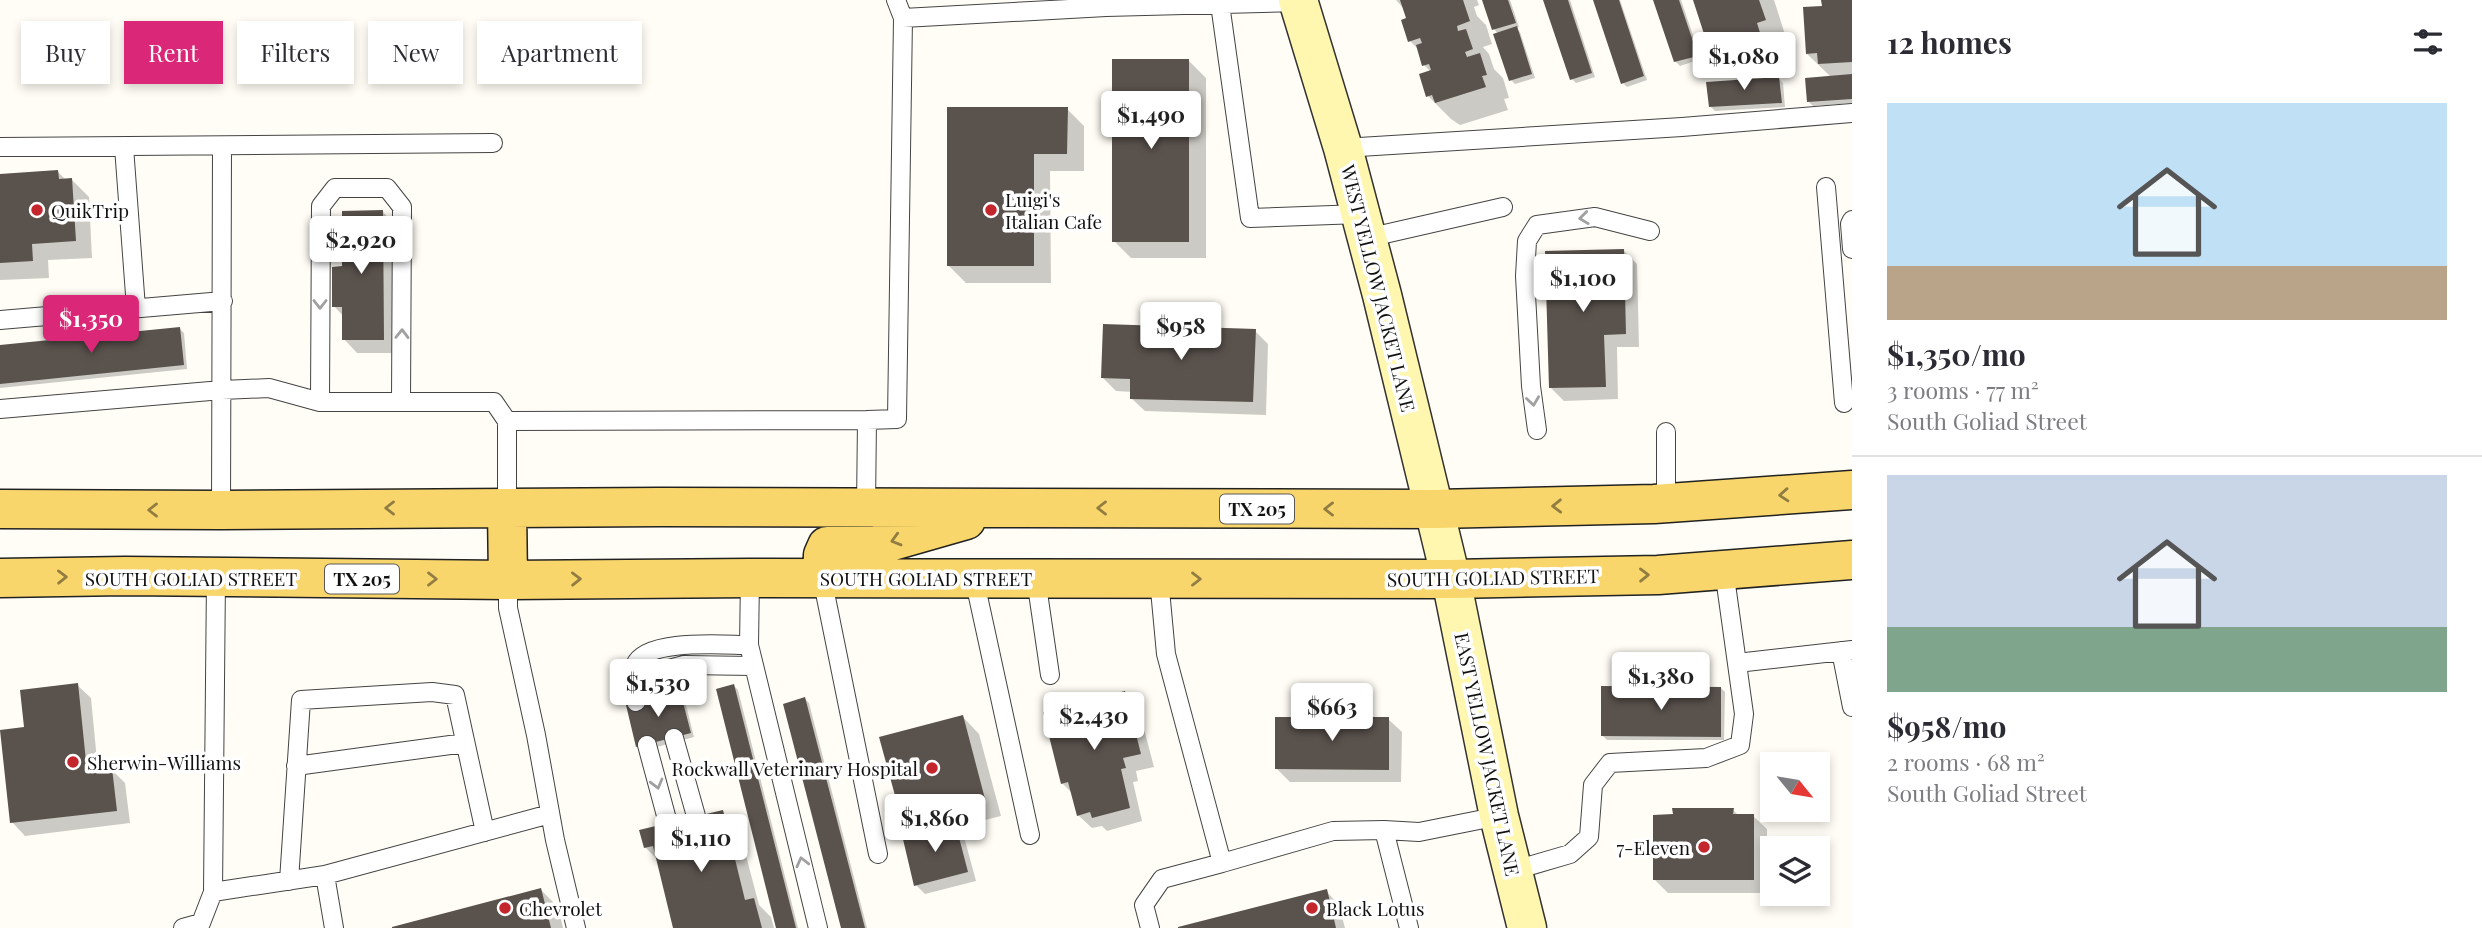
<!DOCTYPE html>
<html lang="en">
<head>
<meta charset="utf-8">
<style>
	:root { --surface:#fff; --page:#f2f2f3; --text:#2b2b33; --muted:#7c7c81; --line:#e1e1e2; --accent:#db2777 }
	body { margin:0; font-family:"Playfair Display",serif; background:var(--page); color:var(--text); height:100vh; display:flex; flex-direction:column; font-size:26px; white-space:nowrap }
	* { box-sizing:border-box; margin:0 }
	p { font-size:23px; color:var(--muted) }
	.icon { flex:none; width:38px; height:38px; fill:none; stroke:currentColor; stroke-width:2; stroke-linecap:round; stroke-linejoin:round }
	.map { position:relative; flex:1; overflow:hidden }
	.panel { display:flex; flex-direction:column; background:var(--surface); width:630px }
	.panel>* { flex:none }
	.hud { position:absolute; left:21px; top:21px; width:665px; height:63px; display:flex; gap:14px }
	.needle { width:46px; rotate:120deg }
	.buttons { position:absolute; left:1760px; top:752px; display:grid; gap:14px }
	.buttons a { display:grid; place-items:center; width:70px; height:70px; border-radius:0px; background:var(--surface); box-shadow:0 4px 10px #0003; font-size:35px }
	.price { position:absolute; translate:-50% -60px; padding:0 16px; border-radius:7px; background:#fff; color:#222; font-size:23px; line-height:46px; filter:drop-shadow(0 2px 4px #0008) }
	.price::after { content:''; position:absolute; left:50%; top:42px; width:21px; height:16px; margin-left:-10px; background:inherit; clip-path:polygon(0 0,100% 0,50% 100%) }
	.price.current { background:var(--accent); color:#fff }
	ul { padding:0; list-style:none }
	li { display:grid; align-content:center; gap:14px; height:371px; padding:0 35px }
	li+li { border-top:2px solid var(--line) }
	li span { display:grid; place-items:center; height:217px; border-radius:0px; color:#555 }
	li>.icon { margin-inline-start:auto }
	span .icon { width:126px; height:126px; fill:#fffc; stroke-width:1 }
	li b { font-size:30px }
	h2 { display:flex; justify-content:space-between; align-items:center; height:84px; padding:0 35px; font-size:30px }
	.pill { padding:0 24px; border-radius:0px; background:var(--surface); box-shadow:0 4px 10px #0003; font-size:24px; line-height:63px }
	.pill.current { background:var(--accent); color:#fff }
	main { display:flex; flex:1; min-height:0 }
	.map>svg:first-child { display:block }
</style>
</head>
<body>
<main>
<div class="map">
<svg width="1852" height="928" viewBox="0 0 1852 928">
	<rect width="100%" height="100%" fill="#fffdf5"/>
	<!-- shadow -->
	<path fill="#0003" d="M1396,0H1477L1479,5L1474,7L1477,16L1486,25L1492,44L1483,47L1489,54L1494,69L1503,78L1509,98L1504,99L1508,110L1460,125L1451,119L1428,96L1431,72L1424,65L1419,50L1410,41L1408,19L1405,10Z
		M1484,0H1510L1519,27L1516,28L1520,32L1535,78L1515,84L1511,80L1498,34L1494,29Z
		M1545,0H1570L1595,77L1576,83L1572,79Z
		M1594,0H1620L1647,80L1627,87L1623,83Z
		M1655,0H1681L1701,59L1680,66L1675,61Z
		M1695,0H1774L1788,44L1779,46L1783,59L1747,71L1737,60L1731,62L1708,39Z
		M1823,0H1852V103L1813,106L1809,102L1831,77L1807,54L1824,7Z
		M1188,60L1206,78V258H1131L1114,241Z
		M1779,79L1783,83L1785,107L1715,111L1711,107Z
		M1067,109L1084,126V171H1050L1051,283H966L949,266Z
		M58,172L66,180H72L89,197L92,258L48,260L49,278L0,280V175Z
		M383,212L396,226L397,353H357L344,339V317L334,306L344,268Z
		M1623,250L1637,264L1639,347H1617L1618,399L1564,401L1551,388Z
		M180,329L184,333L187,369L0,388V347Z
		M1255,331L1268,344L1266,415L1145,411L1131,398L1132,392L1116,391L1103,378Z
		M77,685L91,698L98,771L112,770L125,783L130,823L25,836L12,822L26,729Z
		M734,686L738,690L798,928H778Z
		M1721,688L1725,692L1724,740H1607L1603,736Z
		M680,693L684,697L694,737L642,751L638,747L628,706Z
		M1125,693L1138,706L1154,767L1136,771L1138,781L1133,782L1142,821L1107,831L1102,826L1092,828L1078,815L1073,794L1062,783Z
		M805,699L809,703L867,928H843Z
		M962,716L979,734L1001,816L958,827L963,833L976,881L925,894L916,885V833L903,820Z
		M1388,719L1402,732L1401,782H1290L1276,768Z
		M1733,810L1739,816H1753L1767,829V893H1668L1655,880Z
		M722,812L739,829L759,905L771,917L774,928H675L658,860L645,847Z
		M541,890L558,907L563,928H396Z
		M1326,891L1339,905L1345,928H1181Z"/>
	<!-- building -->
	<path fill="#5a524d" d="M1400,0H1463L1470,21L1457,26L1458,31L1466,29L1473,49L1465,52L1467,57L1480,53L1487,75L1482,76L1486,87L1435,103L1432,95L1426,97L1419,74L1431,70L1429,64L1422,66L1416,45L1422,43L1420,38L1408,42L1401,20L1406,18Z
		M1482,0H1508L1516,23L1492,30Z
		M1543,0H1568L1592,73L1570,80Z
		M1593,0H1619L1644,76L1621,84Z
		M1653,0H1679L1698,56L1674,62Z
		M1693,0H1759L1766,20L1757,23L1761,36L1722,48L1718,36L1706,40Z
		M1821,0H1852V62L1818,64L1817,53L1806,54L1803,7L1822,6Z
		M1517,26L1532,74L1509,81L1493,34Z
		M1112,59H1189V242H1112Z
		M1852,74V99L1807,102L1805,78Z
		M1779,77L1782,103L1709,107L1706,82Z
		M947,107H1068L1067,154H1034V266H947Z
		M58,170L59,179L72,178L76,241L32,244L33,261L0,263V174Z
		M383,210L384,340H342V307H332V267L342,266V211Z
		M1624,249L1626,334L1604,335L1606,387L1549,388L1545,251Z
		M1103,324L1256,329L1253,402L1130,399V379L1101,378Z
		M180,327L184,365L0,384V345Z
		M78,683L87,771L112,768L117,811L10,823L0,730L24,727L20,690Z
		M734,684L796,928H776L716,689Z
		M1601,686L1721,687V737L1601,736Z
		M680,691L691,733L636,747L626,705Z
		M1125,691L1141,754L1123,758L1126,768L1121,769L1130,808L1092,818L1090,812L1077,816L1068,782L1061,784L1043,712Z
		M805,697L865,928H841L783,704Z
		M963,715L985,799L902,821L879,737Z
		M1275,717H1389V770L1275,769Z
		M1672,808H1734L1733,814H1754V880H1653V815L1673,814Z
		M723,810L745,900L754,898L762,928H673L653,846L644,848L639,830Z
		M955,822L968,872L914,886L902,835Z
		M541,888L551,928H392V927Z
		M1327,889L1336,928H1178V927Z"/>
	<g fill="none" stroke-linecap="round" stroke-linejoin="round">
		<!-- lane casing -->
		<g stroke="#444" stroke-width="20">
			<path id="lane" d="M1220,4L1250,218L1360,214
				M903,18L1106,7L1299,2
				M0,147L493,143
				M124,147L136,308
				M1343,148L1682,127L1852,113
				M1826,187L1844,403
				M1852,220L1850,224L1852,249
				M1367,238L1503,207
				M0,320L223,301
				M320,402L321,206L335,188H387L402,207L401,402
				M0,409L222,390L269,388L320,402H494L507,421L867,420
				M507,421V508
				M1537,430L1531,386L1525,276L1527,241L1537,225L1595,217L1650,231
				M1666,432V504
				M866,507L867,420L897,419L903,18L896,0
				M221,510L222,146
				M750,578L749,645L818,928
				M822,578L878,854
				M974,578L1030,835
				M1036,579L1050,675
				M1159,579L1166,654L1222,863L1333,831L1384,830L1419,832L1499,816
				M508,580V608L536,735L555,840L576,928
				M1841,651L1852,707
				M1737,663L1852,650
				M662,696L660,683L669,669L684,665L754,666
				M636,702C634,691 630,677 635,665C646,638 723,645 749,645
				M674,738L696,816
				M647,745L668,823
				M296,766L465,743
				M1384,830L1409,928
				M1512,871L1570,854L1589,837L1593,785L1610,763L1706,758L1740,745L1744,714L1724,570
				M325,875L334,928
				M289,881L301,700L432,692L455,695L485,832
				M213,892L325,875L550,814
				M183,928L201,923L213,892L216,577
				M1150,928L1144,905L1162,879L1222,863"/>
		</g>
		<!-- secondary casing -->
		<g stroke="#333" stroke-width="41">
			<path id="secondary" d="M1298,0L1343,148L1382,295L1451,579L1499,816L1527,928"/>
		</g>
		<!-- primary casing -->
		<g stroke="#222" stroke-width="41">
			<path id="primary" d="M507,508L508,580
				M0,509L221,510L661,507L1435,509L1654,504L1852,490
				M0,578L125,576L508,580L750,578L1451,579L1658,575L1852,560
				M822,578L823,555L827,546H875L966,520"/>
		</g>
		<!-- lane -->
		<use href="#lane" stroke="#fff" stroke-width="18"/>
		<!-- secondary -->
		<use href="#secondary" stroke="#fff6b0" stroke-width="38"/>
		<!-- primary -->
		<use href="#primary" stroke="#f9d66b" stroke-width="38"/>
	</g>
	<!-- one-way arrows -->
	<defs><path id="oneway-chevron" d="M-2-3.5L2.5 0L-2 3.5" fill="none" stroke-width="1.6" stroke-linecap="round" stroke-linejoin="round" transform="scale(1.75)"/></defs>
	<g stroke="#a0a0a0">
		<use href="#oneway-chevron" transform="translate(1584 218) rotate(173)"/>
		<use href="#oneway-chevron" transform="translate(320 304) rotate(90)"/>
		<use href="#oneway-chevron" transform="translate(402 334) rotate(-89)"/>
		<use href="#oneway-chevron" transform="translate(1533 401) rotate(82)"/>
		<use href="#oneway-chevron" transform="translate(657 784) rotate(75)"/>
		<use href="#oneway-chevron" transform="translate(802 862) rotate(-104)"/>
	</g>
	<g stroke="#917d42">
		<use href="#oneway-chevron" transform="translate(1784 495) rotate(176)"/>
		<use href="#oneway-chevron" transform="translate(1557 506) rotate(179)"/>
		<use href="#oneway-chevron" transform="translate(390 508) rotate(180)"/>
		<use href="#oneway-chevron" transform="translate(1102 508) rotate(-180)"/>
		<use href="#oneway-chevron" transform="translate(1329 509) rotate(-180)"/>
		<use href="#oneway-chevron" transform="translate(153 510) rotate(-180)"/>
		<use href="#oneway-chevron" transform="translate(896 540) rotate(164)"/>
		<use href="#oneway-chevron" transform="translate(1644 575) rotate(-1)"/>
		<use href="#oneway-chevron" transform="translate(62 577) rotate(-1)"/>
		<use href="#oneway-chevron" transform="translate(432 579)"/>
		<use href="#oneway-chevron" transform="translate(576 579) rotate(-1)"/>
		<use href="#oneway-chevron" transform="translate(1196 579)"/>
	</g>
	<!-- markers -->
	<g fill="#c4262e" stroke="#fff" stroke-width="2.5">
		<circle cx="37" cy="210" r="7"/>
		<circle cx="991" cy="210" r="7"/>
		<circle cx="73" cy="762" r="7"/>
		<circle cx="932" cy="768" r="7"/>
		<circle cx="1704" cy="847" r="7"/>
		<circle cx="505" cy="908" r="7"/>
		<circle cx="1312" cy="908" r="7"/>
	</g>
	<g text-anchor="middle" dominant-baseline="central" stroke-width="7" stroke-linejoin="round" paint-order="stroke">
		<!-- shield labels -->
		<g fill="#fff" stroke="#585858" stroke-width="2">
			<rect x="1220" y="494.5" width="74" height="29" rx="5"/>
			<rect x="325" y="564.5" width="74" height="29" rx="5"/>
		</g>
		<g font-size="18" font-weight="bold" fill="#111">
			<text x="1257" y="509">TX 205</text>
			<text x="362" y="579">TX 205</text>
		</g>
		<!-- poi labels -->
		<g font-size="19" fill="#111" stroke="#fff" text-anchor="start">
			<text x="1005" y="199">Luigi's<tspan x="1005" dy="22">Italian Cafe</tspan></text>
			<text x="51" y="210">QuikTrip</text>
			<text x="87" y="762">Sherwin-Williams</text>
			<text x="918" y="768" text-anchor="end">Rockwall Veterinary Hospital</text>
			<text x="1690" y="847" text-anchor="end">7-Eleven</text>
			<text x="519" y="908">Chevrolet</text>
			<text x="1326" y="908">Black Lotus</text>
		</g>
		<!-- street labels -->
		<g font-size="19" fill="#111" stroke="#fff">
			<text transform="translate(1379 288) rotate(76)">WEST YELLOW JACKET LANE</text>
			<text transform="translate(1493 577) rotate(-1)">SOUTH GOLIAD STREET</text>
			<text x="191" y="578">SOUTH GOLIAD STREET</text>
			<text x="926" y="578">SOUTH GOLIAD STREET</text>
			<text transform="translate(1488 754) rotate(78)">EAST YELLOW JACKET LANE</text>
		</g>
	</g>
</svg>
<div class="buttons">
<a><svg class="needle" viewBox="-14 -14 28 28"><path d="M0-13l5 13h-10z" fill="#e53935"/><path d="M0 13l5-13h-10z" fill="#7c7c81"/></svg></a>
<a><svg class="icon" aria-label="layers" viewBox="0 0 24 24"><path d="M12 4l9 5-9 5-9-5zM3 14l9 5 9-5"/></svg></a>
</div>
<b class="price" style="left:1744px;top:92px">$1,080</b>
<b class="price" style="left:1151px;top:151px">$1,490</b>
<b class="price" style="left:361px;top:276px">$2,920</b>
<b class="price" style="left:1583px;top:314px">$1,100</b>
<b class="price current" style="left:91px;top:355px">$1,350</b>
<b class="price" style="left:1181px;top:362px">$958</b>
<b class="price" style="left:1661px;top:712px">$1,380</b>
<b class="price" style="left:658px;top:719px">$1,530</b>
<b class="price" style="left:1332px;top:743px">$663</b>
<b class="price" style="left:1094px;top:752px">$2,430</b>
<b class="price" style="left:935px;top:854px">$1,860</b>
<b class="price" style="left:701px;top:874px">$1,110</b>
<div class="hud">
<a class="pill">Buy</a>
<a class="pill current">Rent</a>
<a class="pill">Filters</a>
<a class="pill">New</a>
<a class="pill">Apartment</a>
</div>
</div>
<section class="panel">
<h2>12 homes<svg class="icon" aria-label="filters" viewBox="0 0 24 24"><path d="M4 7h16M4 17h16"/><circle cx="9" cy="7" r="2"/><circle cx="15" cy="17" r="2"/></svg></h2>
<ul>
<li><span style="background:linear-gradient(#bfe0f5 75%,#b9a48a 0)"><svg class="icon" aria-label="home" viewBox="0 0 24 24"><path d="M3 11l9-7 9 7M6 9v11h12V9"/></svg></span><div><b>$1,350/mo</b><p>3 rooms · 77 m²</p><p>South Goliad Street</p></div></li>
<li><span style="background:linear-gradient(#c9d6e8 70%,#7fa58c 0)"><svg class="icon" aria-label="home" viewBox="0 0 24 24"><path d="M3 11l9-7 9 7M6 9v11h12V9"/></svg></span><div><b>$958/mo</b><p>2 rooms · 68 m²</p><p>South Goliad Street</p></div></li>
</ul>
</section>
</main>
</body>
</html>
